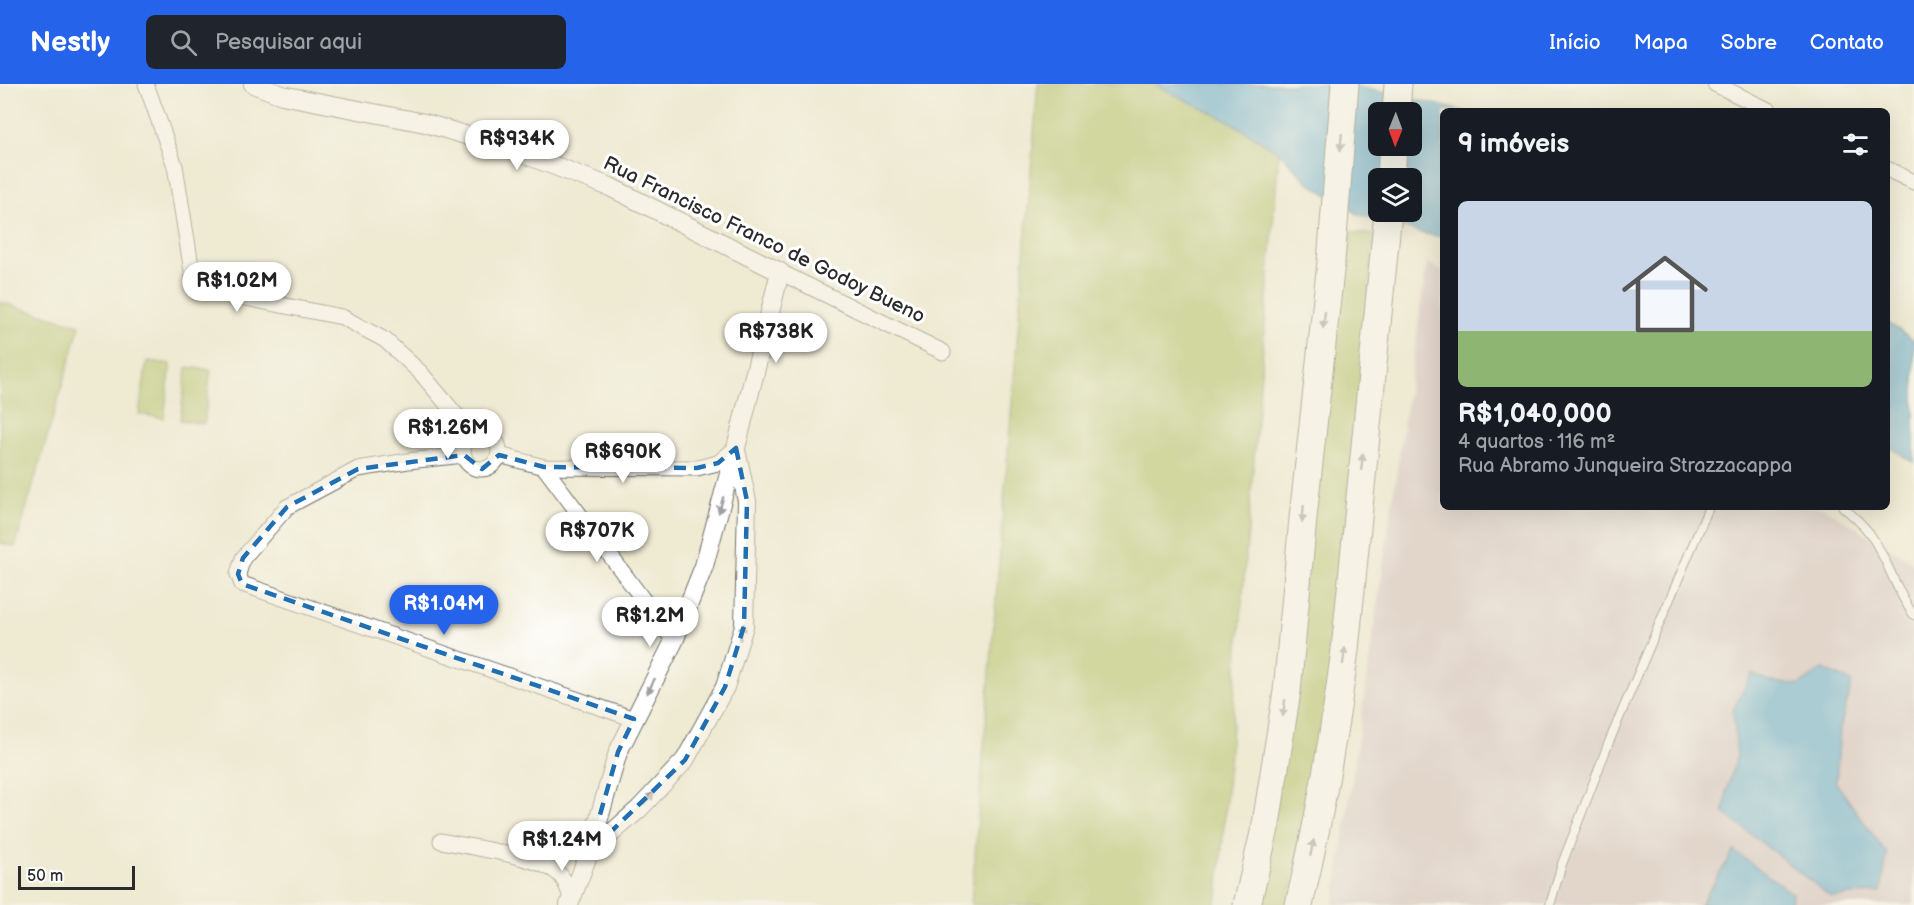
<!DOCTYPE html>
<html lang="pt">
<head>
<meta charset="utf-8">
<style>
	:root { --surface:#171b24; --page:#20242c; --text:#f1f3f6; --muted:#9ea1a6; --line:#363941; --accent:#2563eb }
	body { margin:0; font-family:"Balsamiq Sans",sans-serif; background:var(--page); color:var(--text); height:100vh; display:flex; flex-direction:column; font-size:22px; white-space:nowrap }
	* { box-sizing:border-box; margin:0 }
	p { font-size:20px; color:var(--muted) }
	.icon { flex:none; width:33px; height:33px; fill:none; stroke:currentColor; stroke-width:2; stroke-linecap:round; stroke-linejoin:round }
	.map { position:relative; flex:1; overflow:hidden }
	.details { position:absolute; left:1440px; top:24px; width:450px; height:402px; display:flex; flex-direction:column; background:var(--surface); border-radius:9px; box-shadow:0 6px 24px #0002 }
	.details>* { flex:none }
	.needle { width:39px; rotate:181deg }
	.controls { position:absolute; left:1368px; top:18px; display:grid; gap:12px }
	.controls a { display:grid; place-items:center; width:54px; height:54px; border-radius:9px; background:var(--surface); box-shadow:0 6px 24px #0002; font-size:30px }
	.scale { position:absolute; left:18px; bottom:15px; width:117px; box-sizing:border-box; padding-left:6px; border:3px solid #2b2b2b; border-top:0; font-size:16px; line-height:21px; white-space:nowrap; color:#2b2b2b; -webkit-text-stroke:4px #fff; paint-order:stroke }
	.price { position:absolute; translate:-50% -51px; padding:0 14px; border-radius:21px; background:#fff; color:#222; font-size:20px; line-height:39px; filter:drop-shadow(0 2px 3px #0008) }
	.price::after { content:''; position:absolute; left:50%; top:36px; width:18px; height:14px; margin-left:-9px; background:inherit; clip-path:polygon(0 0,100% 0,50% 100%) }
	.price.current { background:var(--accent); color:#fff }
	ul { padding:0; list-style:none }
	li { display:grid; align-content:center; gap:12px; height:318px; padding:0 18px }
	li+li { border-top:2px solid var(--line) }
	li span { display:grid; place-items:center; height:186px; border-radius:9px; color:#555 }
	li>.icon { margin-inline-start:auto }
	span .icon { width:108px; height:108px; fill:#fffc; stroke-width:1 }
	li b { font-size:26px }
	h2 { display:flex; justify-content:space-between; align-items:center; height:72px; padding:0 18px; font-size:26px }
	header { display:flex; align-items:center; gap:36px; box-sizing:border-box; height:84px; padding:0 30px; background:var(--accent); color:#fff }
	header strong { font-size:28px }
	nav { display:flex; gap:33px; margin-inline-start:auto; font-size:21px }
	.search { width:420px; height:54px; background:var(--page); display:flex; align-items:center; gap:15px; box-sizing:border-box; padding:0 21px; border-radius:9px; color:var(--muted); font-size:22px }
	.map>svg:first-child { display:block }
</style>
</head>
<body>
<header>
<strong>Nestly</strong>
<div class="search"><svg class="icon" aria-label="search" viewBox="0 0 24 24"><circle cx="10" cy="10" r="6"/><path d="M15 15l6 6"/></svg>Pesquisar aqui</div>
<nav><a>Início</a><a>Mapa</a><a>Sobre</a><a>Contato</a></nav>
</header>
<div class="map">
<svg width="1914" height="821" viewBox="0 0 1914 821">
	<rect width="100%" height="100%" fill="#fff"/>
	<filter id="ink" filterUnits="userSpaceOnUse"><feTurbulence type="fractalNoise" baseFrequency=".0167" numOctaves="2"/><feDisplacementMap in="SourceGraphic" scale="12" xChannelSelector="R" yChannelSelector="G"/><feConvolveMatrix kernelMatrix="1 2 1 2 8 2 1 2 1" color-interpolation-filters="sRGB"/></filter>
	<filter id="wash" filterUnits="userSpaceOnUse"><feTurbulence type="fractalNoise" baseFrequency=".008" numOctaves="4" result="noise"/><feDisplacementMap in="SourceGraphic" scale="24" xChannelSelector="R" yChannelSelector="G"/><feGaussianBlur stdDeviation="1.35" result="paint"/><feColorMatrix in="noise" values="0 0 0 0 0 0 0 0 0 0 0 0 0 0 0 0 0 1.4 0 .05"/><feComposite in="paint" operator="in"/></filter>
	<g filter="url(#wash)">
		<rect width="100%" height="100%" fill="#efead2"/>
		<!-- industrial -->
		<path fill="#d2bec4" d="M1427,178L1443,188V423H1823L1914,479V821H1334Z"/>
		<!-- green -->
		<path fill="#adc064" stroke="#6c7648" stroke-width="1.5" d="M1038,0H1154L1231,38L1279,68L1218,813L1215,821H971Z
			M1352,148L1374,151L1333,593L1289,821H1257L1337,234Z
			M0,218L80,241L15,463L0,459Z
			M147,277L171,280L164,334L139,330Z
			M187,283L211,286L204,340L180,336Z"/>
		<!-- water -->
		<path fill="#5aa8d4" stroke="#426a80" stroke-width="1.5" fill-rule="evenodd" d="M1154,0H1346L1465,27H1443V153L1421,149L1358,130L1308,98L1279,68L1231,38ZM1378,28H1412V62H1378ZM1378,94H1412V128H1378Z
			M1887,238L1914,256V379L1887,361Z
			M1823,585L1852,598L1840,644L1836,699L1887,770L1881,808L1831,813L1724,729L1727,705L1737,672L1733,626L1752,590L1772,598L1799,601Z
			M1734,767L1792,809L1791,821H1700Z"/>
	</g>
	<g filter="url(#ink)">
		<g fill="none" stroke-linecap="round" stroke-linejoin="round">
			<!-- service casing -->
			<g stroke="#706e65" stroke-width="10">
				<path id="service" d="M1843,423C1853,432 1865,441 1872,453C1889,478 1896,508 1914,531
					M1550,821L1562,780L1609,658L1709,423"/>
			</g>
			<!-- minor casing -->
			<g stroke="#706e65" stroke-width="17">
				<path id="minor" d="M146,0L175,82L194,200L210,207L342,233L385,256L420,288L473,351
					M1715,0L1770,27
					M1887,85L1914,98
					M780,188L943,268
					M463 367a18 18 0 1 1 36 0a18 18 0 1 1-36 0Z
					M464,371L408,377L358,385L287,423L243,474L238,490L242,500L634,635
					M499,371L544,383L697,384L718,379L736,364
					M544,383L674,557
					M441,757C469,763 540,772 559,790C566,796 568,807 572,815"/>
			</g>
			<!-- tertiary casing -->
			<g stroke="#706e65" stroke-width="20">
				<path id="tertiary" d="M253,0L282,11L425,39L508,64L610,103L780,188L736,364L704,482L674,557L618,668L589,769L569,821
					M589,769L639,725L685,676L725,603L744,542L747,417L737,370"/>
			</g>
			<!-- motorway casing -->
			<g stroke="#706e65" stroke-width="29">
				<path id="motorway" d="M1396,28L1398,0
					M1391,94L1393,62
					M1247,821L1266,740L1287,607L1304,424L1331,178L1345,0
					M1299,821C1319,737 1334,653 1345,566L1388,128"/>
			</g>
			<!-- service -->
			<use href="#service" stroke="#fff" stroke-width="8"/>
			<!-- minor -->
			<use href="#minor" stroke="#fff" stroke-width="15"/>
			<!-- tertiary -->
			<use href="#tertiary" stroke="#fff" stroke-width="18"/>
			<!-- motorway -->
			<use href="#motorway" stroke="#fff" stroke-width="27"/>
		</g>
		<!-- one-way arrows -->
		<defs><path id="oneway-solid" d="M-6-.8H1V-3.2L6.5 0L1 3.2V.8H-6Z" transform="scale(1.5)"/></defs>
		<g fill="#a0a0a0">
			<use href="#oneway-solid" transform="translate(1341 58) rotate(95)"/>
			<use href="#oneway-solid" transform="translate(1324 236) rotate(97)"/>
			<use href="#oneway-solid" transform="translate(1362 378) rotate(-84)"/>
			<use href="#oneway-solid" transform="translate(721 421) rotate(106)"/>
			<use href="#oneway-solid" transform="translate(1303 430) rotate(95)"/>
			<use href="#oneway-solid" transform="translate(742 548) rotate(-76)"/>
			<use href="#oneway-solid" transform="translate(1344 572) rotate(-83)"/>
			<use href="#oneway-solid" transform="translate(651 602) rotate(117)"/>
			<use href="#oneway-solid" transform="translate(1284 624) rotate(98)"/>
			<use href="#oneway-solid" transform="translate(648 715) rotate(-47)"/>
			<use href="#oneway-solid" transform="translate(1312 764) rotate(-78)"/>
		</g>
	</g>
	<!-- marked area -->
	<path d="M0 0H1914V821H0ZM736,364L747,417L744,542L725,603L685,676L589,769L618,668L634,635L242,500L238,490L243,474L287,423L358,385L464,371L482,385L499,371L544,383L697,384L718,379Z" fill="#efead2" fill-opacity=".55" fill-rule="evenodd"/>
	<path fill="none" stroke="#1f6fb2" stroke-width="4.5" stroke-dasharray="12 8" stroke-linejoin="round" d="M736,364L747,417L744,542L725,603L685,676L589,769L618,668L634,635L242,500L238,490L243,474L287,423L358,385L464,371L482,385L499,371L544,383L697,384L718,379Z"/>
	<g text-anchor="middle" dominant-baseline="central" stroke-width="6" stroke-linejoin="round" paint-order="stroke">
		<!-- street labels -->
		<g font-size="20" fill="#2b2b2b" stroke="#fff">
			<text transform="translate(764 156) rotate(26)">Rua Francisco Franco de Godoy Bueno</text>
		</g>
	</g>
</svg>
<div class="controls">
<a><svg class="needle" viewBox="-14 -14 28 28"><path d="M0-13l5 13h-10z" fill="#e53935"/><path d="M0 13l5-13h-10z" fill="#9ea1a6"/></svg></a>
<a><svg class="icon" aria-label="layers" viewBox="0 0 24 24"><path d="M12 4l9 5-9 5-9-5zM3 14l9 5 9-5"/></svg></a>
</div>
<div class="scale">50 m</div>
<b class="price" style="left:517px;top:87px">R$934K</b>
<b class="price" style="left:237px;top:229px">R$1.02M</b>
<b class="price" style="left:776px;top:280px">R$738K</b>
<b class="price" style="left:448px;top:376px">R$1.26M</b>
<b class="price" style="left:623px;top:400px">R$690K</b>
<b class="price" style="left:597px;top:479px">R$707K</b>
<b class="price current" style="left:444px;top:552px">R$1.04M</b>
<b class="price" style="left:650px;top:564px">R$1.2M</b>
<b class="price" style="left:562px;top:788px">R$1.24M</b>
<section class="details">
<h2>9 imóveis<svg class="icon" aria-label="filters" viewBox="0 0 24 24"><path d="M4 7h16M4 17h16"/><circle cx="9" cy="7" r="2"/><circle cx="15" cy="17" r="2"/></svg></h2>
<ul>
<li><span style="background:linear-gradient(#c9d6e8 70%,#8fb573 0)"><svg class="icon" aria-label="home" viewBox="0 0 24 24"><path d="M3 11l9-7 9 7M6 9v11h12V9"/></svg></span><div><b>R$1,040,000</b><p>4 quartos · 116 m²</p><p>Rua Abramo Junqueira Strazzacappa</p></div></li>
</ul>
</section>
</div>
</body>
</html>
